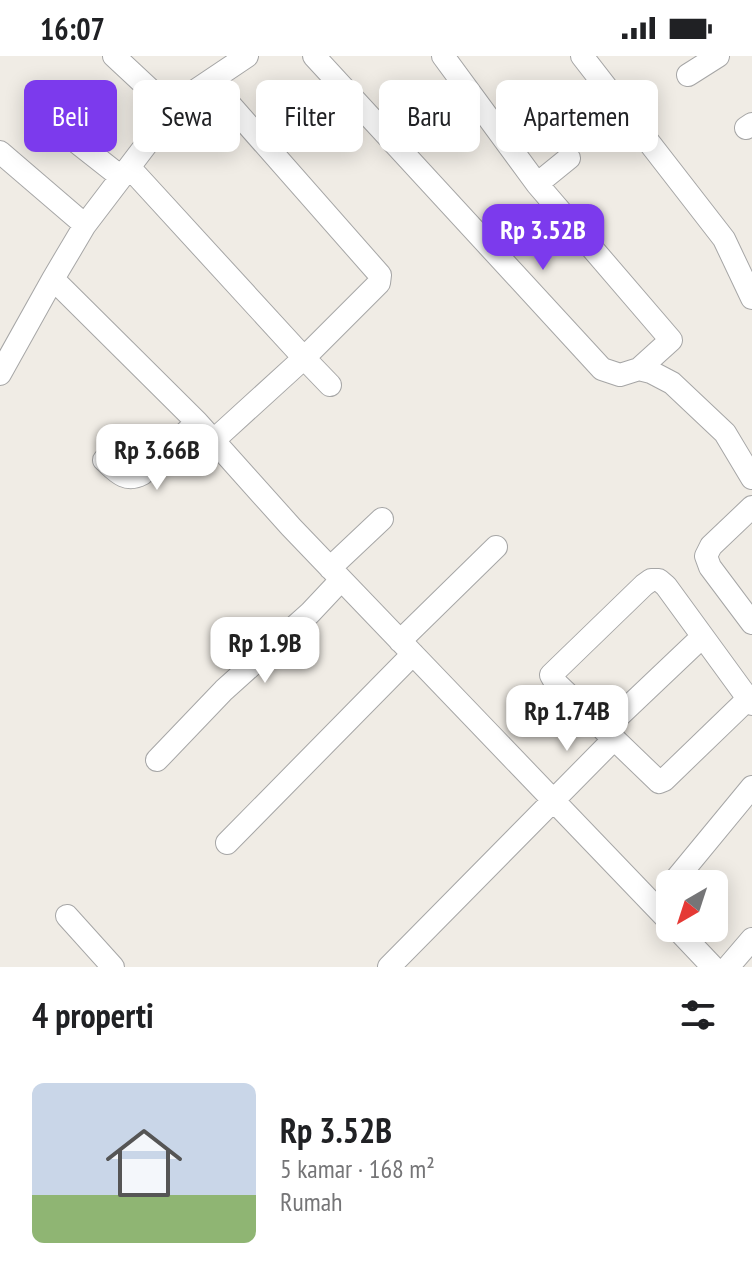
<!DOCTYPE html>
<html lang="id">
<head>
<meta charset="utf-8">
<style>
	:root { --surface:#fff; --page:#f2f2f2; --text:#202124; --muted:#757577; --accent:#7c3aed }
	body { margin:0; font-family:"PT Sans Narrow",sans-serif; background:var(--page); color:var(--text); height:100vh; display:flex; flex-direction:column; font-size:30px; white-space:nowrap }
	* { box-sizing:border-box; margin:0 }
	p { font-size:26px; color:var(--muted) }
	.icon { flex:none; width:44px; height:44px; fill:none; stroke:currentColor; stroke-width:2; stroke-linecap:round; stroke-linejoin:round }
	.map { position:relative; height:911px; overflow:hidden }
	.panel { display:flex; flex-direction:column; background:var(--surface); flex:1 }
	.panel>* { flex:none }
	.hud { position:absolute; left:24px; top:24px; width:704px; height:72px; display:flex; gap:16px }
	.needle { width:52px; rotate:219deg }
	.buttons { position:absolute; left:656px; top:814px; display:grid; gap:16px }
	.buttons a { display:grid; place-items:center; width:72px; height:72px; border-radius:12px; background:var(--surface); box-shadow:0 4px 20px #0003; font-size:40px }
	.price { position:absolute; translate:-50% -68px; padding:0 18px; border-radius:16px; background:#fff; color:#222; font-size:26px; line-height:52px; filter:drop-shadow(0 2px 4px #0008) }
	.price::after { content:''; position:absolute; left:50%; top:48px; width:24px; height:18px; margin-left:-12px; background:inherit; clip-path:polygon(0 0,100% 0,50% 100%) }
	.price.selected { background:var(--accent); color:#fff }
	ul { padding:0; list-style:none }
	li { display:flex; align-items:center; gap:24px; height:200px; padding:0 32px }
	li span { display:grid; place-items:center; flex:none; width:224px; height:160px; border-radius:12px; color:#555 }
	li>.icon { margin-inline-start:auto }
	span .icon { width:96px; height:96px; fill:#fffc; stroke-width:1 }
	li b { font-size:34px }
	h2 { display:flex; justify-content:space-between; align-items:center; height:96px; padding:0 32px; font-size:34px }
	.tag { padding:0 28px; border-radius:12px; background:var(--surface); box-shadow:0 4px 20px #0003; font-size:28px; line-height:72px }
	.tag.selected { background:var(--accent); color:#fff }
	.status { display:flex; justify-content:space-between; align-items:center; height:56px; padding:0 40px; background:var(--surface); direction:ltr }
	.status svg { height:22px; fill:currentColor }
	.map>svg:first-child { display:block }
</style>
</head>
<body>
<div class="status"><b>16:07</b><svg viewBox="0 0 49 12"><path d="M0 12V9h3v3zM5 12V6h3v6zM10 12V3h3v9zM15 12V0h3v12zM26 1h20v11H26zM47 4h2v5h-2z"/></svg></div>
<div class="map">
<svg width="752" height="911" viewBox="0 0 752 911">
	<rect width="100%" height="100%" fill="#f0ece5"/>
	<g fill="none" stroke-linecap="round" stroke-linejoin="round">
		<!-- minor casing -->
		<g stroke="#a6a6a6" stroke-width="24">
			<path id="minor" d="M114,0L173,55
				M247,0L195,35L168,60L85,169L53,223L197,366L291,471L670,866
				M314,0L602,313L620,319L639,313L651,316L672,327L725,377L752,422
				M443,0L537,128L671,284L639,313
				M582,0L724,183L752,242
				M688,19L718,0
				M210,26L380,219L379,227L304,302L330,329
				M41,58L121,121
				M746,72L752,68
				M0,96L85,169
				M129,111L304,302L214,384
				M537,128L569,102
				M0,318L53,223
				M104,404C116,415 125,427 142,418L197,366
				M752,451L711,490L706,500L710,511L752,567
				M330,512L382,463
				M400,585L496,491
				M748,643L664,724L659,726L555,626L551,619L644,529L651,524H659L666,530L752,648
				M604,674L702,581
				M157,704L224,634L310,557L341,524
				M227,787L413,598
				M672,828L752,731
				M67,860L113,911
				M676,872L713,911
				M389,911L614,683
				M728,911L752,883"/>
		</g>
		<!-- minor -->
		<use href="#minor" stroke="#fff" stroke-width="22"/>
	</g>
</svg>
<div class="buttons">
<a><svg class="needle" viewBox="-14 -14 28 28"><path d="M0-13l5 13h-10z" fill="#e53935"/><path d="M0 13l5-13h-10z" fill="#757577"/></svg></a>
</div>
<b class="price selected" style="left:543px;top:216px">Rp 3.52B</b>
<b class="price" style="left:157px;top:436px">Rp 3.66B</b>
<b class="price" style="left:265px;top:629px">Rp 1.9B</b>
<b class="price" style="left:567px;top:697px">Rp 1.74B</b>
<div class="hud">
<a class="tag selected">Beli</a>
<a class="tag">Sewa</a>
<a class="tag">Filter</a>
<a class="tag">Baru</a>
<a class="tag">Apartemen</a>
</div>
</div>
<section class="panel">
<h2>4 properti<svg class="icon" aria-label="filters" viewBox="0 0 24 24"><path d="M4 7h16M4 17h16"/><circle cx="9" cy="7" r="2"/><circle cx="15" cy="17" r="2"/></svg></h2>
<ul>
<li><span style="background:linear-gradient(#c9d6e8 70%,#8fb573 0)"><svg class="icon" aria-label="home" viewBox="0 0 24 24"><path d="M3 11l9-7 9 7M6 9v11h12V9"/></svg></span><div><b>Rp 3.52B</b><p>5 kamar · 168 m²</p><p>Rumah</p></div></li>
</ul>
</section>
</body>
</html>
